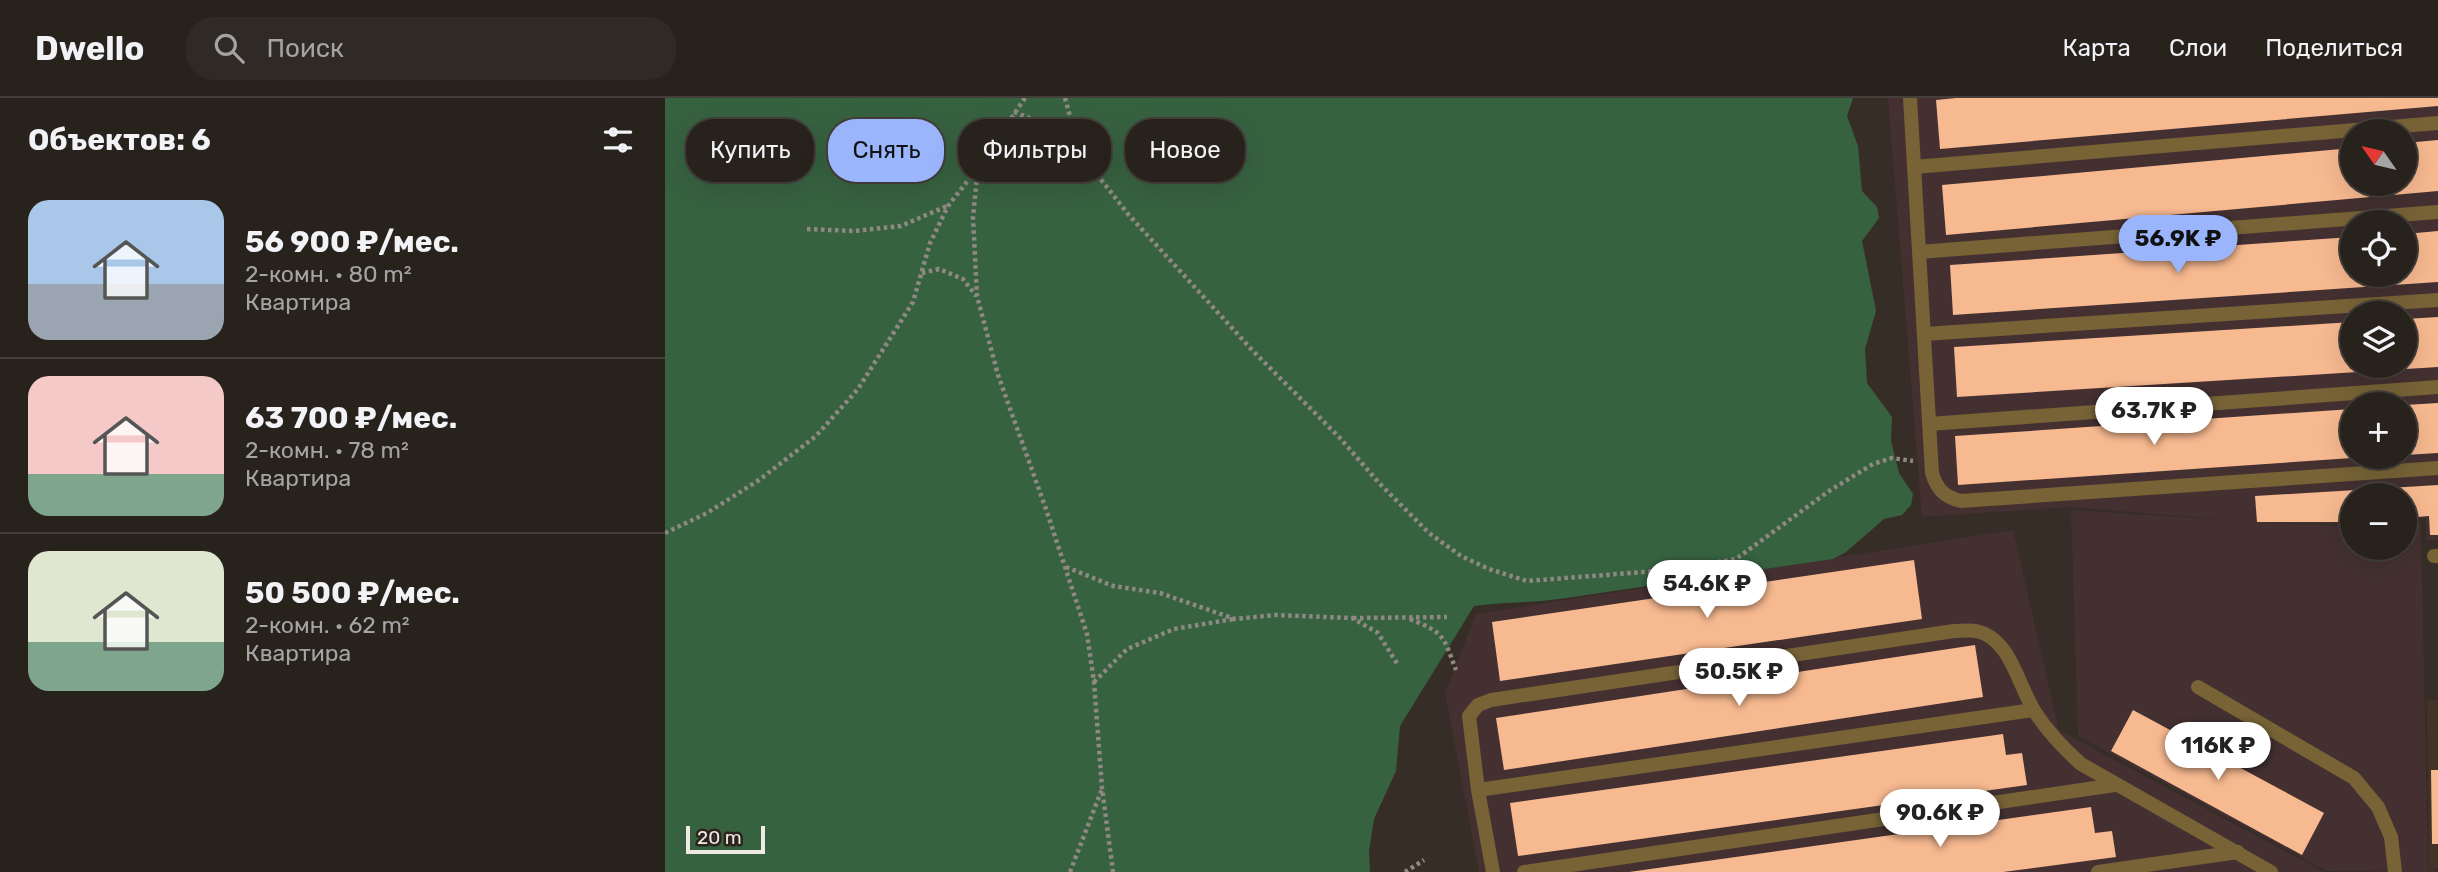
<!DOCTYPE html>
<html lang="ru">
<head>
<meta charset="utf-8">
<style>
	:root { --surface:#28221d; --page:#302a26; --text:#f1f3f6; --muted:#a5a4a4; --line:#443f3b; --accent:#9bb5fd }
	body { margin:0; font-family:Rubik,sans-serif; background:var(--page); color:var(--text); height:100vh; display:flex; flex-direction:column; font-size:26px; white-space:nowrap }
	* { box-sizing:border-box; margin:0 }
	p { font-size:23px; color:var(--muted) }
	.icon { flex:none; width:38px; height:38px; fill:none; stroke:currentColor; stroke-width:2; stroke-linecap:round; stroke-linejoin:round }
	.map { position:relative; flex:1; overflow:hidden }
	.sheet { display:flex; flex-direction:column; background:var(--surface); width:665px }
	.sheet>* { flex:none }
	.banner { position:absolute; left:21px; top:21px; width:665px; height:63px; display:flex; gap:14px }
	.needle { width:46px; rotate:304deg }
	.tools { position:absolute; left:1675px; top:21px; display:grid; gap:14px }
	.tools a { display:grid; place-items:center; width:77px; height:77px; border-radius:50%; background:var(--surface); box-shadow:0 7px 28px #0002,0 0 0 2px var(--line); font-size:35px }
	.scale { position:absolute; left:21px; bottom:18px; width:79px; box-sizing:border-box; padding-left:7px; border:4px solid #f0eae6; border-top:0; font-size:19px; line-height:24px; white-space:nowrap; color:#f0eae6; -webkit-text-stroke:5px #2c231d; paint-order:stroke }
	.price { position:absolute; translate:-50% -60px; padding:0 16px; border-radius:24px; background:#fff; color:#222; font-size:23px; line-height:46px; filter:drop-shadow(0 2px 4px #0008) }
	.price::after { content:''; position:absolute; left:50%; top:42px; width:21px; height:16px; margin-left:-10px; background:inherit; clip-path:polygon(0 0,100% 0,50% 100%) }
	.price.current { background:var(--accent); color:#111 }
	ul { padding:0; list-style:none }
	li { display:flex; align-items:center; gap:21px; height:175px; padding:0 28px }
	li+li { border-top:2px solid var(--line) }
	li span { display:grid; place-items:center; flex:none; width:196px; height:140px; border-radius:21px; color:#555 }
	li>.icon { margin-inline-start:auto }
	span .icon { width:84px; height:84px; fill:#fffc; stroke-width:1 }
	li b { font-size:30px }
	h2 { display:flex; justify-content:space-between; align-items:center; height:84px; padding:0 28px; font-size:30px }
	.tag { padding:0 24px; border-radius:28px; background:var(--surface); box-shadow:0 7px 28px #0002,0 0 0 2px var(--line); font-size:24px; line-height:63px }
	.tag.current { background:var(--accent); color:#111 }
	header { display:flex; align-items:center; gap:42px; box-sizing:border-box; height:98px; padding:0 35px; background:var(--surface); border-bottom:2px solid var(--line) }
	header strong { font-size:33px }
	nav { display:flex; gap:38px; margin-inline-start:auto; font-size:24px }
	.search { width:490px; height:63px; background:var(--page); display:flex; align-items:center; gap:18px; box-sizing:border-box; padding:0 24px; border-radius:28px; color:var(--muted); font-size:26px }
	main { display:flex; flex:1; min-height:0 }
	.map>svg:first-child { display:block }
</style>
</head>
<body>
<header>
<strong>Dwello</strong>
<div class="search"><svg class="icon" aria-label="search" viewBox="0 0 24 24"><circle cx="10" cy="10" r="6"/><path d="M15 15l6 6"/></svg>Поиск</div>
<nav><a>Карта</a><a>Слои</a><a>Поделиться</a></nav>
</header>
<main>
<section class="sheet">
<h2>Объектов: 6<svg class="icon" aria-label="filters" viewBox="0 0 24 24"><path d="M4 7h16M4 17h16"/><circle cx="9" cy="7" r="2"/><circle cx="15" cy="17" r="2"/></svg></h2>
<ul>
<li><span style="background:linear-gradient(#a9c7e8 60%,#9aa5b1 0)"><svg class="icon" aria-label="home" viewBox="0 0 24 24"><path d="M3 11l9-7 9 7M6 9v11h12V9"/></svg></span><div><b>56 900 ₽/мес.</b><p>2-комн. · 80 m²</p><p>Квартира</p></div></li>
<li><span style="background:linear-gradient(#f6c9c9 70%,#7fa58c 0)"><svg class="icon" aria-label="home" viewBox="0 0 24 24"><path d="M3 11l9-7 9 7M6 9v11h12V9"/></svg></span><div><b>63 700 ₽/мес.</b><p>2-комн. · 78 m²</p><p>Квартира</p></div></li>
<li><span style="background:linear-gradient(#dfe7d0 65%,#7fa58c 0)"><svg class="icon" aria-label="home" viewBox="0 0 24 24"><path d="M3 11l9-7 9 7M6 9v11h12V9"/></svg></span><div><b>50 500 ₽/мес.</b><p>2-комн. · 62 m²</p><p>Квартира</p></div></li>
</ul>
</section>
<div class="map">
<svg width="1773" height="774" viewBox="0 0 1773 774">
	<rect width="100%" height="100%" fill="#362d27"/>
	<!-- commercial -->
	<path fill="#433228" d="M1762,602H1773V774L1771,770L1764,771Z"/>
	<!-- industrial -->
	<path fill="#443031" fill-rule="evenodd" d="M1223,0H1773V442H1761V420L1740,422V397H1687V426L1591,425L1687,428V450H1740V425L1756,424L1763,772H1770L1771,774L1662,773L1413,638L1406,412L1577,423L1405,409L1257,419ZM1687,33H1740V86H1687ZM1687,124H1740V177H1687ZM1687,215H1740V268H1687ZM1687,306H1740V359H1687Z
		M1348,432L1394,632L1659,774H814L780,595L811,516Z"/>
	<!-- green -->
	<path fill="#376240" d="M0,0H1188L1182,18L1193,48L1197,93L1212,109L1214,120L1197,143L1211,213L1200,251L1202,285L1227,319L1226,343L1234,375L1248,396L1246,407L1237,417L1219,421L1181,454L1168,461L894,501C865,505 837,504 809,508L735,628L731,673L709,721L704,753L705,774H0Z"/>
	<!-- building -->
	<path fill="#f7b990" d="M1291,0H1773V8L1275,51L1271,2Z
		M1773,42V93L1281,137L1277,87L1687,50V86H1740V45Z
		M1773,133V184L1288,217L1285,167L1687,139V177H1740V136Z
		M1773,219V269L1292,299L1289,249L1687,224V268H1740V221Z
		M1773,305V355L1740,357V307Z
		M1687,311V360L1293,387L1290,338Z
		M1773,387V437H1765L1764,418L1740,420V397H1687V424H1592L1590,398Z
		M1249,462L1257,521L835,583L827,524Z
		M1310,547L1318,599L839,672L831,620Z
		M1468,612L1659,715L1637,757L1446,653Z
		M1338,636L1341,657L1357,655L1362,687L853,758L845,705Z
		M1766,672H1773V746H1767Z
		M1426,709L1430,735L1447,733L1451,759L1338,774H964Z"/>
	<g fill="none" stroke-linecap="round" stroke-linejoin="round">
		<!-- path -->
		<path stroke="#8f8883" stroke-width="4.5" stroke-dasharray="3.5 3.5" stroke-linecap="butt" d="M360,0L313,69L308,119L312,198L333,277L381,411L422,536L429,584L437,690L448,774
			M400,0L415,55L463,116L587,252L675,340L714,385L764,435L796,458L824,471L862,483L1005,472L1071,461L1164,393L1208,366L1227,360L1248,363
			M349,14L380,26L415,54
			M142,131L189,133L236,128L282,108
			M257,175L274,171L298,181L311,198
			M0,435L42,415L94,382L151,338L193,291L248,204L265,145L283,108L312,71
			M401,469L448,488L495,495L570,521L610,517L687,520L713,535L733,567
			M688,520L782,519
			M745,521C780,535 778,538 791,572
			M429,584L462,551L509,531L569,521
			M405,774L437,691
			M740,774L759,762"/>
		<!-- service -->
		<path stroke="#776336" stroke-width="14" d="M1245,0L1267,375C1272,391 1279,399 1296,403L1773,370
			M1249,69L1773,25
			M1254,154L1773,114
			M1259,236L1773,202
			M1264,326L1773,289
			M1769,458H1773
			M1533,589L1689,680L1713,709L1726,739L1730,774
			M813,692L1368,612
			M828,774L813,692L804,618L813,607L826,602L1289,533C1296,533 1305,532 1311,533C1346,540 1353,588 1370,614C1383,634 1398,650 1416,666L1606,774
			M859,774L1450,687
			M1433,774L1573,754"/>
	</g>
</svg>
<div class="tools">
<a><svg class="needle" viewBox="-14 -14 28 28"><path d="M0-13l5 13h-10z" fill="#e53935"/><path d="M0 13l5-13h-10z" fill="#a5a4a4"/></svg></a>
<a><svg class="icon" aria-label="locate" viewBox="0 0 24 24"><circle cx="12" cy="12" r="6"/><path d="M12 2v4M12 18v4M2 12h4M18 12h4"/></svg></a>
<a><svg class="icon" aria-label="layers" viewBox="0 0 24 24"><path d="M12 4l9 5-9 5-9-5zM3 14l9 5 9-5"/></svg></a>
<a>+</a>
<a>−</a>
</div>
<div class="scale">20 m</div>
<b class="price current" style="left:1513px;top:177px">56.9K ₽</b>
<b class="price" style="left:1489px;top:349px">63.7K ₽</b>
<b class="price" style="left:1042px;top:522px">54.6K ₽</b>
<b class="price" style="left:1074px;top:610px">50.5K ₽</b>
<b class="price" style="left:1553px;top:684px">116K ₽</b>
<b class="price" style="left:1275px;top:751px">90.6K ₽</b>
<div class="banner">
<a class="tag">Купить</a>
<a class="tag current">Снять</a>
<a class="tag">Фильтры</a>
<a class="tag">Новое</a>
</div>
</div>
</main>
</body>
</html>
